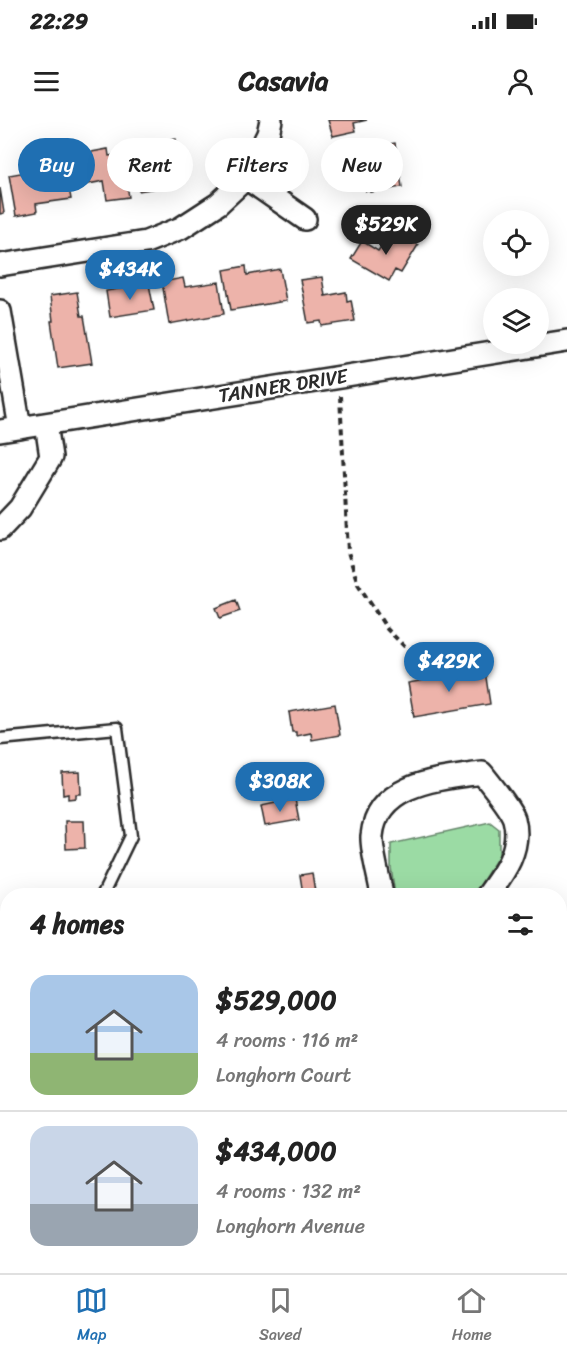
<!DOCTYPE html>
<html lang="en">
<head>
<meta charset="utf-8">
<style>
	:root { --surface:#fff; --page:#f6f6f6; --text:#222; --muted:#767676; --line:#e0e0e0; --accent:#1f6fb2 }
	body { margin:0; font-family:Sriracha,sans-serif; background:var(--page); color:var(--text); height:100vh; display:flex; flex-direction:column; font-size:22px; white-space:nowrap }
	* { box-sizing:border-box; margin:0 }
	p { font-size:20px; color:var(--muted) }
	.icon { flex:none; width:33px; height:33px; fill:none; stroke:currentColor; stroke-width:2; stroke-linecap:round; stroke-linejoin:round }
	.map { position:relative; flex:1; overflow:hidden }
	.panel { position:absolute; left:0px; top:768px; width:567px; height:386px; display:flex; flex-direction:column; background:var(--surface); border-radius:24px 24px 0 0; box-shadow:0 6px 24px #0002 }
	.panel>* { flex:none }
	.top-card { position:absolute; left:18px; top:18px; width:531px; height:54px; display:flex; gap:12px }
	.fabs { position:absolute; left:483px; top:90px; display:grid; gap:12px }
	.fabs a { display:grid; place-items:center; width:66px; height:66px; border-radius:50%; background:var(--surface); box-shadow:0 6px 24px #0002; font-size:30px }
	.price { position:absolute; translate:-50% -51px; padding:0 14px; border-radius:21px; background:var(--accent); color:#fff; font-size:20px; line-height:39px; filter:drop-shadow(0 2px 3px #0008) }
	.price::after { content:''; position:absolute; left:50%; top:36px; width:18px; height:14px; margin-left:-9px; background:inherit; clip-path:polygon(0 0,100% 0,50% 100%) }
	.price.active { background:#222; color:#fff }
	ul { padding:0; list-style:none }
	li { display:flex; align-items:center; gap:18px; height:150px; padding:0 30px }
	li+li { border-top:2px solid var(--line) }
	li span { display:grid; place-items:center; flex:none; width:168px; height:120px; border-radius:18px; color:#555 }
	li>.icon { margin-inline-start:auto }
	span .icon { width:72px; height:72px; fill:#fffc; stroke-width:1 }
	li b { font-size:26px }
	h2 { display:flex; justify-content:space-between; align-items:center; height:72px; padding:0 30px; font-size:26px }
	.pill { padding:0 21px; border-radius:27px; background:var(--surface); box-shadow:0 6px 24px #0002; font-size:21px; line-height:54px }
	.pill.active { background:var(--accent); color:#fff }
	.status { display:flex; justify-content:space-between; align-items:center; height:42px; padding:0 30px; background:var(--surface); direction:ltr }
	.status svg { height:16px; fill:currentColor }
	header { display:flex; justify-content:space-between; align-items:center; height:78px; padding:0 30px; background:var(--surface); font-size:27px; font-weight:800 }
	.menu { display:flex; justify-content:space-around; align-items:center; height:84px; border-top:2px solid var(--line); background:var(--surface); font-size:16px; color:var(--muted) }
	.menu a { display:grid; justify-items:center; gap:3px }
	.menu .active { color:var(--accent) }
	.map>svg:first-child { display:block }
</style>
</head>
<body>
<div class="status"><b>22:29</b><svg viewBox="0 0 49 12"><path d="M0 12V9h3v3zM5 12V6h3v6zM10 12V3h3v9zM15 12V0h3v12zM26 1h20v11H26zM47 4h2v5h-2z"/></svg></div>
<header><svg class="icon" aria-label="menu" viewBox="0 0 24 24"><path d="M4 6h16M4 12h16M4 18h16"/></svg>Casavia<svg class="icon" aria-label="person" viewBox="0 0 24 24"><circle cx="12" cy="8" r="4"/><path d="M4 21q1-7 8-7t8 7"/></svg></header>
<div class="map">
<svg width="567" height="1153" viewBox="0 0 567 1153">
	<rect width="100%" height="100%" fill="#fff"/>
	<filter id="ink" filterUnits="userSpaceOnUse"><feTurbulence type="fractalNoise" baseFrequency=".0167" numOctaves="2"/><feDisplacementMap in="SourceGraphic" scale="12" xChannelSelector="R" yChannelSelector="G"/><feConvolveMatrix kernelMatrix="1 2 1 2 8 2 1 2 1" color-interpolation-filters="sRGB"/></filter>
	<g filter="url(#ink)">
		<!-- green -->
		<path fill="#9bdba4" stroke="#638368" stroke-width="1.5" d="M490,702L499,709V735L480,765L472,775H395L391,747V724Z"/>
		<!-- building -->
		<path fill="#edb3aa" stroke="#2b2b2b" stroke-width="1.5" d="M328,0H367L354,3L356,11L333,16Z
			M176,19L180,54L161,57L163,67L139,71L132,26Z
			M395,23L402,67L371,72V70L366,71L364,54L350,56L346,31Z
			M108,29L109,36L122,34L129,77L107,80L104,61L83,65L82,55L78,56L75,35Z
			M65,45L71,79L36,84L37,92L16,96L9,55Z
			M0,68L4,93L0,94Z
			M390,113L398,117L399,114L418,125L401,153L395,150L389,161L351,139L362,121L378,131Z
			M246,146L247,155L280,149L286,181L231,190L224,150Z
			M322,157L325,176L346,172L347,181L351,180L355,201L322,206L321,201L308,203L300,160Z
			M183,158L185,167L219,162L224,194L169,204L162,162Z
			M149,164L154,190L110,197L106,171Z
			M77,172L81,196H84L92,243L58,248L51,201H53L50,176Z
			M236,480L240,491L220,498L216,488Z
			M463,549L464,555L485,551L490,584L414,597L408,563L453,555L454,550Z
			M335,584L340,615L312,620L311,613L296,616V612H292L289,592Z
			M80,652L81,674H76V678L68,679V674L63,675L62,653Z
			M295,679L299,700L265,706L261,686Z
			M65,701H84L85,728L66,729Z
			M312,753L315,772L303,774L300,755Z
			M567,1048V1057L561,1058L560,1049Z
			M101,1146H114L115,1153H102Z
			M402,1149V1153H366Z"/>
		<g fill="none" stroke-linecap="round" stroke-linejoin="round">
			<!-- service casing -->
			<g stroke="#2b2b2b" stroke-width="15">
				<path id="service" d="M0,619L117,608L131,716L102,776
					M0,971L8,970
					M164,1146L166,1153
					M3,1153L13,1146"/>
			</g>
			<!-- minor casing -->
			<g stroke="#2b2b2b" stroke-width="26">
				<path id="minor" d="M246,58L305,99
					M0,145L146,122L181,108L218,84L246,58L268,14L271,0
					M0,191L20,308
					M0,311L567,221
					M0,409L20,388L51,337L46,304
					M382,776C380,760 371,731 372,716C377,662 441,659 482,653C490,663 511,689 514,699C522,729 504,753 487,776
					M442,1146L444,1153"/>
			</g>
			<!-- path -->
			<path stroke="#2b2b2b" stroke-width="4" stroke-dasharray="6 4.5" stroke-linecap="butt" d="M340,276L348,432L358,464L387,509L409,531"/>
			<!-- service -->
			<use href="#service" stroke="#fff" stroke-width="10"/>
			<!-- minor -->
			<use href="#minor" stroke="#fff" stroke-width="21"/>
		</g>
	</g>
	<g text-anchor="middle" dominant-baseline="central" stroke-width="4.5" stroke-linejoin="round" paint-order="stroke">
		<!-- street labels -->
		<g font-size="20" fill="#2b2b2b" stroke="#fff">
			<text transform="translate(283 266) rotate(-9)">TANNER DRIVE</text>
		</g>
	</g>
</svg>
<div class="fabs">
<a><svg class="icon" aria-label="locate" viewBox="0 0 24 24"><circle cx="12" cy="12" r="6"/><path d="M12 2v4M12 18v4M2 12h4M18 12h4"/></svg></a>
<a><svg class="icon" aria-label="layers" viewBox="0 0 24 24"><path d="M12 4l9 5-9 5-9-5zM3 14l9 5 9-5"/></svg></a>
</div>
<b class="price active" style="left:386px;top:136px">$529K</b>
<b class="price" style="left:130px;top:181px">$434K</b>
<b class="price" style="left:449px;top:573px">$429K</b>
<b class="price" style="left:280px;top:693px">$308K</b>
<div class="top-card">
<a class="pill active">Buy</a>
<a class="pill">Rent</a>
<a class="pill">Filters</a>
<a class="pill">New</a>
</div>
<section class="panel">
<h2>4 homes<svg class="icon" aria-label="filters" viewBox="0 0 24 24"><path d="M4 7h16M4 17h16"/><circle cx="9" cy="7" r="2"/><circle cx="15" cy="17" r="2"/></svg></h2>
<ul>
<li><span style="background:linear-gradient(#a9c7e8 65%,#8fb573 0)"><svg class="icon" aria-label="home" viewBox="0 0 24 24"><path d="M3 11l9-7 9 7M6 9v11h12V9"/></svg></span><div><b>$529,000</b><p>4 rooms · 116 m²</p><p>Longhorn Court</p></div></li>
<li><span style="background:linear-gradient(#c9d6e8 65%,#9aa5b1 0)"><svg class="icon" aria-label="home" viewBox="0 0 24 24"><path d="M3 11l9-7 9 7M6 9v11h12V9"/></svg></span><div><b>$434,000</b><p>4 rooms · 132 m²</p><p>Longhorn Avenue</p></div></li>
</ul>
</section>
</div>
<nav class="menu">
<a class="active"><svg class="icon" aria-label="map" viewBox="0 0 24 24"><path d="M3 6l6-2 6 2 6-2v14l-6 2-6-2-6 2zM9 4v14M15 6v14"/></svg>Map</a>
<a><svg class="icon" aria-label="saved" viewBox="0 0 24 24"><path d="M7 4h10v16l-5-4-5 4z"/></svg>Saved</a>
<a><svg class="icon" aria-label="home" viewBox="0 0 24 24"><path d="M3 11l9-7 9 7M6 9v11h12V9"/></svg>Home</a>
</nav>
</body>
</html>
